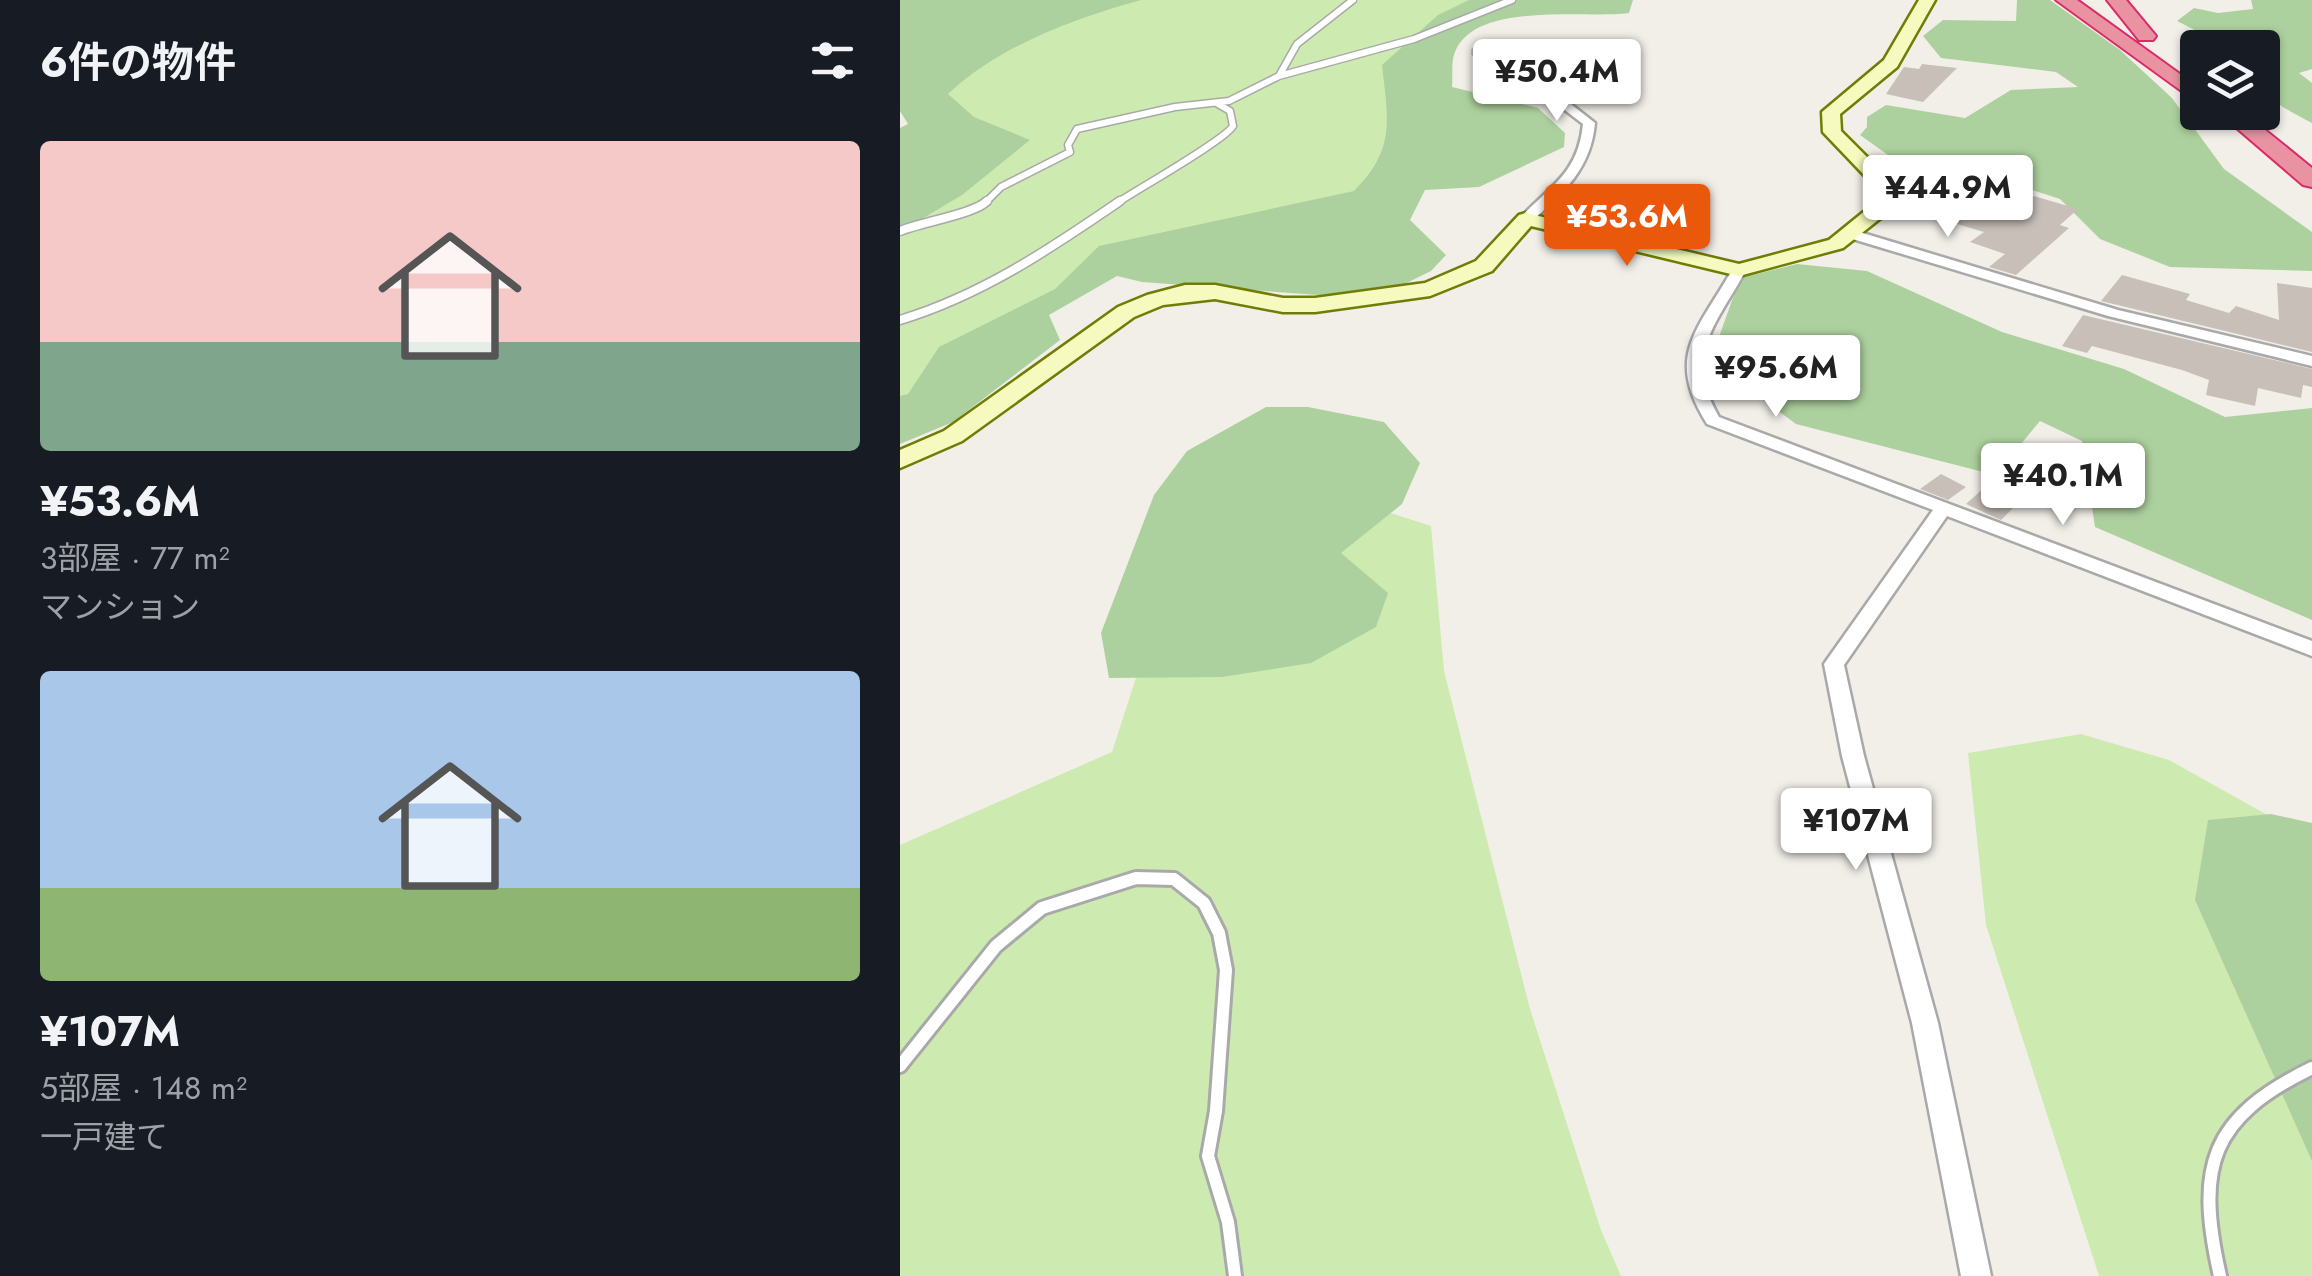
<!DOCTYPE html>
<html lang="ja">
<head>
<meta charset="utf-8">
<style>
	:root { --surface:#171b24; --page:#242831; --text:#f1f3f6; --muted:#9ea1a6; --accent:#ea580c }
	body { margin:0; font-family:Jost,"Noto Sans JP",sans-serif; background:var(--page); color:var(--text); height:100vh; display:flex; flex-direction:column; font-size:38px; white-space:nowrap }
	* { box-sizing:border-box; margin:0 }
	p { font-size:32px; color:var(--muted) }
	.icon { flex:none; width:55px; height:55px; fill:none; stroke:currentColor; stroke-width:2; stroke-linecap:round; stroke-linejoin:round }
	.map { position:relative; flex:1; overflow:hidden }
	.drawer { display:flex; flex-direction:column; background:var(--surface); width:900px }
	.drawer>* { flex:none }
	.controls { position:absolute; left:1280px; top:30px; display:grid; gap:20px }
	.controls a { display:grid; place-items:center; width:100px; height:100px; border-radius:10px; background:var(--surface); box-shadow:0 2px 8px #0004; font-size:50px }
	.price { position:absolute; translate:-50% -85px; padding:0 22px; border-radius:10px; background:#fff; color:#222; font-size:32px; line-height:65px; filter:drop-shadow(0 2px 5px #0008) }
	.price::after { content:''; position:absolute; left:50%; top:60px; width:30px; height:22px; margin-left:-15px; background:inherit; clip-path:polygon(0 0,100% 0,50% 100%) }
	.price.active { background:var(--accent); color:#fff }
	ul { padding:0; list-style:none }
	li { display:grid; align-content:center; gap:20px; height:530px; padding:0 40px }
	li span { display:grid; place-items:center; height:310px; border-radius:10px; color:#555 }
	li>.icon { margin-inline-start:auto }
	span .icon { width:180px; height:180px; fill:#fffc; stroke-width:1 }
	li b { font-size:42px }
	h2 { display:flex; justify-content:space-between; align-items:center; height:120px; padding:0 40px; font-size:42px }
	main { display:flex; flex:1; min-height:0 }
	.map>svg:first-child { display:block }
</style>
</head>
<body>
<main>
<section class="drawer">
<h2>6件の物件<svg class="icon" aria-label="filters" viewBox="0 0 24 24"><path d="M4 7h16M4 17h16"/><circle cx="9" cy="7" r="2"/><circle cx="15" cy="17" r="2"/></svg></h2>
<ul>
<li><span style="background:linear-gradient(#f6c9c9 65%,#7fa58c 0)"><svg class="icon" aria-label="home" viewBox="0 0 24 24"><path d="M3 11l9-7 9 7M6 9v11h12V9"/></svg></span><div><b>¥53.6M</b><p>3部屋 · 77 m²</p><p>マンション</p></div></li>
<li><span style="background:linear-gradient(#a9c7e8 70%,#8fb573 0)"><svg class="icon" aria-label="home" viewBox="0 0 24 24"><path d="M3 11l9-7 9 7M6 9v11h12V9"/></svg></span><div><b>¥107M</b><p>5部屋 · 148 m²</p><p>一戸建て</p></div></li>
</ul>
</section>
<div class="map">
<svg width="1412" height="1276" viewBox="0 0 1412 1276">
	<rect width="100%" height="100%" fill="#f2efe9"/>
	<!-- grass -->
	<path fill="#cdebb0" d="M202,0H641L537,39L478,209L211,262L0,414V193L16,80Z
		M413,488L531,526L544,671L630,1009L701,1230L721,1276H0V845L212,752L253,625Z
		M1181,734L1269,760L1412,840V1276H1199L1086,925L1068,753Z"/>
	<!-- forest -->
	<path fill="#add19e" d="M0,0H241C173,19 99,46 48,94L74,117L130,140L62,195L0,232V128L8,124L0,111Z
		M569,0H733L729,13C684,19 571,0 554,55C551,64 553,77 552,87L638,108L665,133L664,147L579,187L525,190L510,220L546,255L531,271L474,299L242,282L217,276L149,315L160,340L53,422L0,444V396L8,394L39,347L155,289L199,246L454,191C496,149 488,120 482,65L538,15Z
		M1117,0H1150L1220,50L1272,98L1324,169L1412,232V271L1270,267L1200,239L1160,199L1076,172L988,155L960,135L967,127V117L986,105L1065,118L1111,90L1178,87L1156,72L1041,58L1023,36L1043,20L1116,21Z
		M1351,0H1412V69L1399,73L1412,83V123C1369,101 1362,97 1362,48L1328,47L1277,21L1294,8L1318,13L1353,9Z
		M897,264L967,271L1102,332L1224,369L1325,417L1412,408V620L1195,527L1182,441L1140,421L1095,475L896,424L825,372L820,334L840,278Z
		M366,407H408L484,422L520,463L502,504L441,553L488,593L476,627L411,663L322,677L209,678L201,633L254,495L287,451Z
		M1371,814L1412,823V1161L1295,900L1308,820Z"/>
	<!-- building -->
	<path fill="#c7bfb8" d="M1022,64L1057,68L1023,102L986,94L1004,67L1019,69Z
		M1002,180L1061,186L1070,213L1111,215L1134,196L1178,209L1160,225L1169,228L1116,275L1089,267L1105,254L1070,242L1084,232L1037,218L1039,211L1052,210L1000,202L1005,191Z
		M1222,275L1290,294L1286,300L1329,313L1336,306L1379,320L1377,283L1412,288V352L1201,301Z
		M1183,315L1412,369V387L1403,385L1401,398L1358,388L1355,406L1306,395L1309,380L1282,370L1192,346L1187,353L1162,346Z
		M1041,474L1066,487L1048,500L1020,489Z
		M1085,487L1119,502L1101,520L1066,504Z"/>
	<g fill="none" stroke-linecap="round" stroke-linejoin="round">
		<!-- lane-far2 casing -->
		<g stroke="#a9a9a9" stroke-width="9">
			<path id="lane-far2" d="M379,76L397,44L453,0
				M85,203L101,187L170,152L168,145L177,129L275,107L329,101L379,76L514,39L612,0
				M217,203C238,189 325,140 333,126L330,111L318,104"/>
		</g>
		<!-- lane-far1 casing -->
		<g stroke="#a9a9a9" stroke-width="11">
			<path id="lane-far1" d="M0,231C22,222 74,214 87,201
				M0,320C82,295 150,249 220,201"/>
		</g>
		<!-- lane casing -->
		<g stroke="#a9a9a9" stroke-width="18">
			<path id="lane" d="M0,1066L96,946L142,908L236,878L274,879L304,903L319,933L326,970L316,1111L308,1156L328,1222L335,1276
				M1320,1276C1295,1166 1310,1118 1412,1068"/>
		</g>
		<!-- street casing -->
		<g stroke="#a9a9a9" stroke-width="5">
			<path id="street" d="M578,49L647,65L656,75L658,94L695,123C691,169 663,193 631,222L619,219C650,186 678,174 683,124L648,97L644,76L639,69L574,54V50Z
				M946,231H956L1218,310L1412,356V366L1208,316L946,237Z
				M839,266L846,270C816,325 783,354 819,417L1412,641V656L1047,516L944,665L964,756L1038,1023L1091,1276H1061L1012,1023L942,756L924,664L1033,510L807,424C764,356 798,330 832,270Z"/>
		</g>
		<!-- secondary casing -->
		<g stroke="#707d05" stroke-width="5">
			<path id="secondary" d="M1019,0H1035L997,67L940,114L941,131L980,170L992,192L982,217L943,248L839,276L631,226L592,271L530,296L415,312H383L315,299L263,305L234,317L62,441L0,468V450L44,431L218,307L247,295L285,285H315L383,298H415L525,283L576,261L619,215L626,213L839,264L929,240L966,210L972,192L965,176L923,132L922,112L984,60Z"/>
		</g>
		<!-- highway casing -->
		<g stroke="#dc2a67" stroke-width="4">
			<path id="highway" d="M1156,0H1177L1298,87V103Z
				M1207,0H1226L1256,36L1253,40H1239Z
				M1318,112H1343L1412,168V187L1403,185Z"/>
		</g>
		<!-- lane-far2 -->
		<use href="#lane-far2" stroke="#fff" stroke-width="6"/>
		<!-- lane-far1 -->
		<use href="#lane-far1" stroke="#fff" stroke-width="8"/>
		<!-- lane -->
		<use href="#lane" stroke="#fff" stroke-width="12"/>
		<!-- street -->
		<use href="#street" fill="#fff" fill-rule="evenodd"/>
		<!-- secondary -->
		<use href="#secondary" fill="#f7fabf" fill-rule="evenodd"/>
		<!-- highway -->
		<use href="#highway" fill="#e892a2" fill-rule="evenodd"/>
	</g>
</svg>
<div class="controls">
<a><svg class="icon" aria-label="layers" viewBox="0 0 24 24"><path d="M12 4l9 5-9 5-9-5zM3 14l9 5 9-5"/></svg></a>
</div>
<b class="price" style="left:657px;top:124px">¥50.4M</b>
<b class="price" style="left:1048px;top:240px">¥44.9M</b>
<b class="price active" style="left:727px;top:269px">¥53.6M</b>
<b class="price" style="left:876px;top:420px">¥95.6M</b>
<b class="price" style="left:1163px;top:528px">¥40.1M</b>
<b class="price" style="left:956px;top:873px">¥107M</b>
</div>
</main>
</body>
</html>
